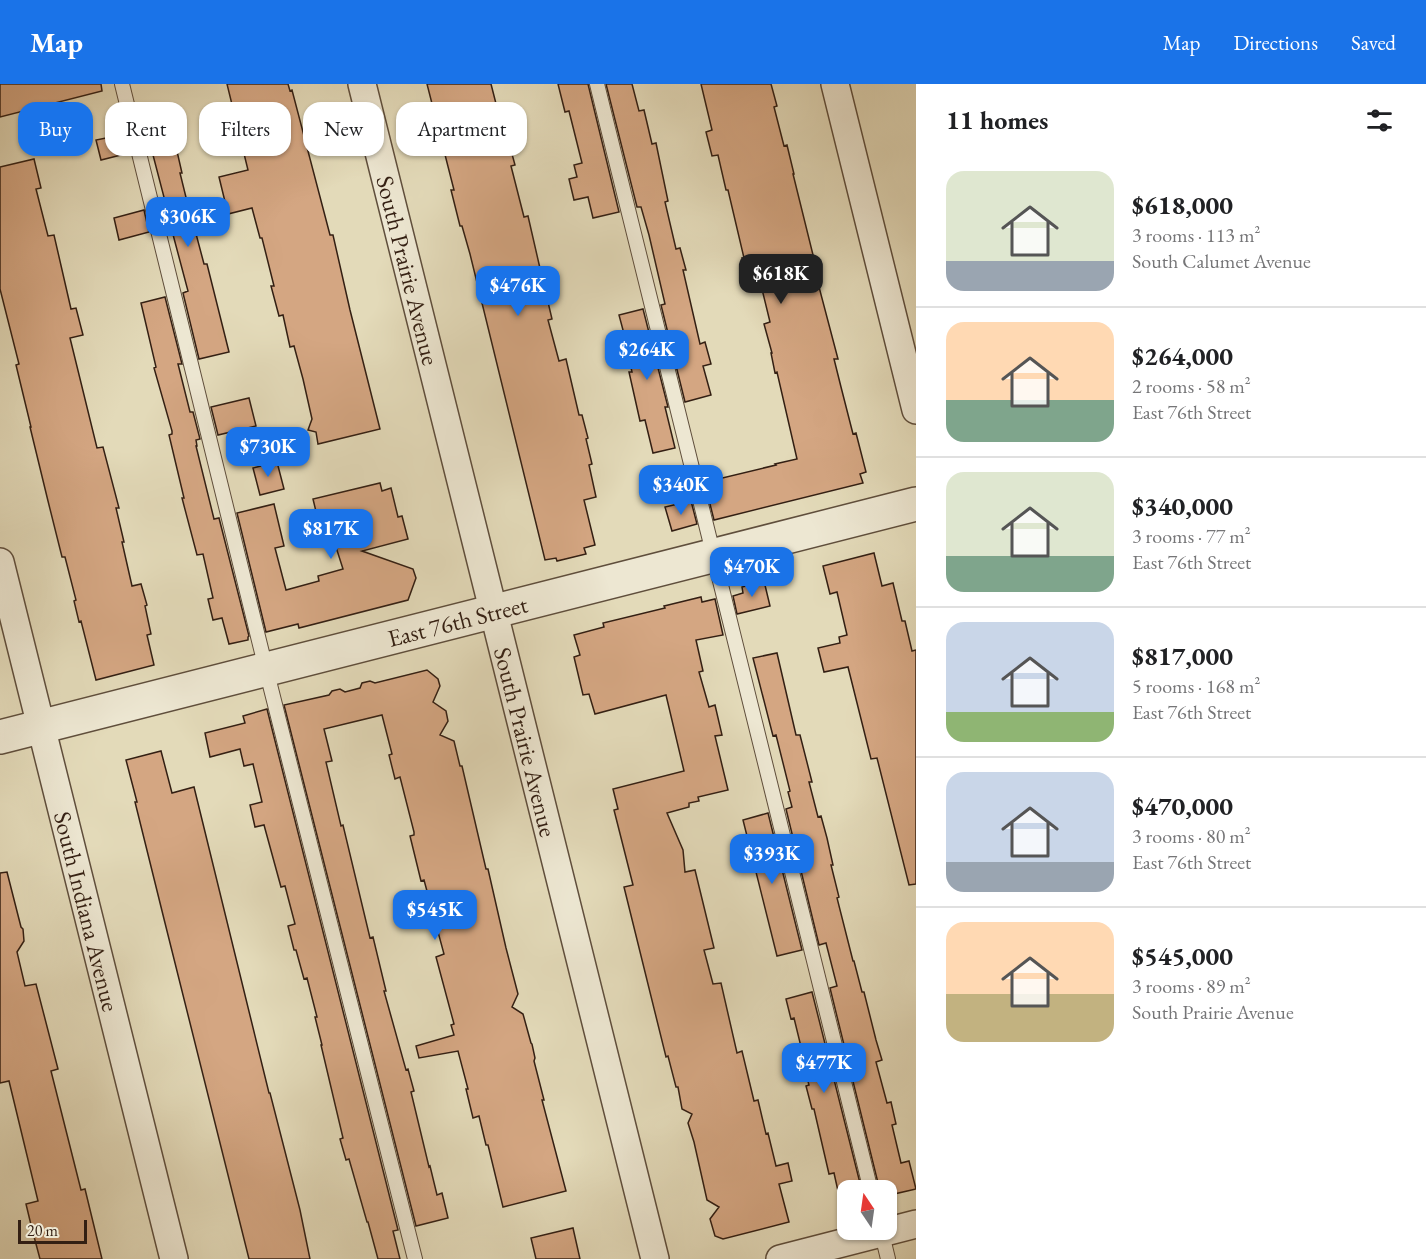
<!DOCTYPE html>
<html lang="en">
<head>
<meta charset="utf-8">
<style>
	:root { --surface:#fff; --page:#f2f2f2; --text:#202124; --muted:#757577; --line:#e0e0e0; --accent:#1a73e8 }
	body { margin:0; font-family:"EB Garamond",serif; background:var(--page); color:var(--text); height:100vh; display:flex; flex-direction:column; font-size:22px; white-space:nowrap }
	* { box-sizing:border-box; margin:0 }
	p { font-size:20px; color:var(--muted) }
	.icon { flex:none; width:33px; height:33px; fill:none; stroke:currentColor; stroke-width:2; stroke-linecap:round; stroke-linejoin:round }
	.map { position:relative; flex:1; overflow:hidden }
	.sheet { display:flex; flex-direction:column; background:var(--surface); width:510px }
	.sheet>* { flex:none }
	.top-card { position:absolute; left:18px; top:18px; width:570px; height:54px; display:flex; gap:12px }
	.needle { width:39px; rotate:347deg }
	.controls { position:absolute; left:837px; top:1096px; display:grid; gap:12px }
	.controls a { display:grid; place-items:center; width:60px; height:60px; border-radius:12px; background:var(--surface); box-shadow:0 2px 4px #0004; font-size:30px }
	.scale { position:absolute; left:18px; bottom:15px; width:69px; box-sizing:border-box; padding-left:6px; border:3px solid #331f13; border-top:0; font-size:16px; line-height:21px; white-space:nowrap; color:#331f13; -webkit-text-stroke:4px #ede7d2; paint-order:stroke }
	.price { position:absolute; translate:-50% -51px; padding:0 14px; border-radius:12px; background:var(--accent); color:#fff; font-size:20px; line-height:39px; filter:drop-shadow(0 2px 3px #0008) }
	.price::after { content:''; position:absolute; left:50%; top:36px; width:18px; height:14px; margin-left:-9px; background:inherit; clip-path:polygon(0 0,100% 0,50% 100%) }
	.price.current { background:#222; color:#fff }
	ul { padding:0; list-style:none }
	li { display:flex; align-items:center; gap:18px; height:150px; padding:0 30px }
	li+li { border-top:2px solid var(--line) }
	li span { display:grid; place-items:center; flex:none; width:168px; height:120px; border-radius:18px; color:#555 }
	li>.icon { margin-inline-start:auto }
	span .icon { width:72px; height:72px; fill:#fffc; stroke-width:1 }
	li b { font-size:26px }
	h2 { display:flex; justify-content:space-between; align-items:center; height:72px; padding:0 30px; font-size:26px }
	.pill { padding:0 21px; border-radius:18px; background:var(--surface); box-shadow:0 2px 4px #0004; font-size:21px; line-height:54px }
	.pill.current { background:var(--accent); color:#fff }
	header { display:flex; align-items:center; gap:36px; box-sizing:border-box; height:84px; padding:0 30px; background:var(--accent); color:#fff }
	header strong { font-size:28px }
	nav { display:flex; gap:33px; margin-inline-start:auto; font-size:21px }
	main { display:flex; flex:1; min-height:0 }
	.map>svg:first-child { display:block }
</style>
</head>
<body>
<header>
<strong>Map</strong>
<nav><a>Map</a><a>Directions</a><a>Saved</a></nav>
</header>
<main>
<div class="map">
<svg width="916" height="1175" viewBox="0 0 916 1175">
	<rect width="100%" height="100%" fill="#e3dab9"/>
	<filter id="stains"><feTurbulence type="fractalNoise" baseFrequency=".00333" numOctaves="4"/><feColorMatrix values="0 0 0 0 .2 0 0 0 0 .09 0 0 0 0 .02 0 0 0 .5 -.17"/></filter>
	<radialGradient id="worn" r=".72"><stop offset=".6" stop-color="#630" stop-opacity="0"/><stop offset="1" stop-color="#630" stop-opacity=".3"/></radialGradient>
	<!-- building -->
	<path fill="#d4a682" stroke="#331f13" stroke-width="1.5" d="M0,0H101L102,7L0,33Z
		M227,0H288L290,7L292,6L330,151H333L350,226L380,345L318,360L316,348L308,346L312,335L303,295L294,262L290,263L283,231L279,232L271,202H274L262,154H260L252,124L228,130L219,93L248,86Z
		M427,0H491L506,59H509L515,81L511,82L524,133L528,132L539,180L552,235L548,236L559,277L566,275L579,331H582L588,354L586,355L592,380L589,381L596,413L584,416L595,461L584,464L586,470L557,477L556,474L545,476L470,170L462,142H460L451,106H454Z
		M558,0H588L619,128L593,134L588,113L574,116L569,95L577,93L574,81L582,79L569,27L565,28Z
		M606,0H632L639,27L644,26L652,60L656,59L668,117L665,118L676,165L680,164L686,186H683L700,260L705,258L711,280L703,282L711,311L685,318L661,221L665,220L649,151L641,123H637Z
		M701,0H771L777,22L774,23L784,62L787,61L794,90H793L816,183L814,184L838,275H834L841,303L853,350L856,349L866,388L860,390L863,399L714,436L708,412L711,411L710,406L720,404L718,395L776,381L775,380L797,375L777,288L775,289L771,269H772L764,240L770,238L760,197L749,200L742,174H744L728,106H726L718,71L712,72L706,48L712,46Z
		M173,41L178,62L176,63L182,89H180L194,146H195L204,180H207L229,268L199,275L183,209L188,207L171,143L167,144L161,122L164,121L163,118L165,117L147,48Z
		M121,51L125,70L101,76L96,56Z
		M34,75L41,104L36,105L48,152L54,151L71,225L76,224L83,251L70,254L97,364L103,363L119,424H116L124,458H122L132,502L141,500L147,521L145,522L151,550L147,551L154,581L96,596L81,537L79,538L74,517L76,516L65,473H62L48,417L30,343H31L16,281L19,280L0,205V83Z
		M144,126L149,148L119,156L114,134Z
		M165,213L182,280H178L190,328H193L200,355L196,356L197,362H196L214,435L219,434L249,552L248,553V556L229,560L222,534L213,536L208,515L213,514L203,470L197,471L182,414H184L169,351L172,350V347L154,284L156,283L141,219Z
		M643,225L668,323H665L675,364L653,369L645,336L640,337L629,288H632L626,261H627L619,231Z
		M249,314L256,342L218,351L211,323Z
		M277,378L284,405L260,411L253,384Z
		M380,399L382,407L391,404L398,433L402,432L408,455L362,467L413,485L416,494L408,516L299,544L298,540L266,548L237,429L274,420L284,462L275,464L286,506L319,497L318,492L343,485L328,438L319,440L313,415Z
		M691,417L697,440L672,447L665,423Z
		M874,469L882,502L893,499L902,537H905L912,567L916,566V800L909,801L877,674L871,675L848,583L824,588L818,564L840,559L839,553L847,551L837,508L830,510L823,482Z
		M764,497L770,522L737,530L733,512L743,509L742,503Z
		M701,513L702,518L715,515L723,551L696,556L703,587L699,588L709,623L715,621L722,651L715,652L728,706L698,713L699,717L689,719V723L667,729L683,766L685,788L695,786L714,864L704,866L713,900L721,899L737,969L742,967L754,1017L758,1016L766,1050L768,1049L776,1082L788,1079L792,1097L779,1100L789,1138L723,1155L715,1152L710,1135L719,1123L707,1116L694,1058L688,1039L692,1030L682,1025L678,1003H676L668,972L666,973L624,803L633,801L614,726L618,725L613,705L684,687L666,611L595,630L589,610L583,611L574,573L580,571L574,551L604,543L603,539L665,524L664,522Z
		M777,569L796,651H800L812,698H809L818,733L821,732L827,754L833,781H831L839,813L837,814L853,877H854L862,908H864L876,956L882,976L876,978L887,1019L891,1018L896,1040L892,1041L901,1079L909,1077L916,1105L894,1110L893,1107H880L830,904L837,902L826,859L819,861L786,725L792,723L788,708L790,707L776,651L773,652L753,574Z
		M427,586L438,595L440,602L433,618L446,627L448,637L440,651L454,657L460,682H462L486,785H488L506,864L518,910L512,923L523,930L531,959L532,960L535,974L534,977L544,1016H542L566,1107L503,1123L488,1061H486L479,1032L473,1034L466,1005H468L458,967L419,974L416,962L454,951L451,941L454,940L436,873L444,870L424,796L421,797L410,752L414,751V748L400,693L395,695L389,671L392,670L382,631L324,645L332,677L326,678L341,742L343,741L370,854L373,853L386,907H384L406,986L408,985L414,1007L411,1008L429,1083L430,1082L437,1111L442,1109L448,1134L416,1142L284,621L329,611L332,607L340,605L345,608L360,604L362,599L370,597L375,599Z
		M267,625L398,1146L393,1147L400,1175H378L368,1138H367L349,1075L346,1076L340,1055L343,1054L321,961H322L315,933H317L307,894L304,895L296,866H294L288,842L295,840L285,802L281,803L264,741L255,743L250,721L262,718L253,680L244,682L240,665L210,673L205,649L245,639L243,632Z
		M161,667L172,709L194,703L269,1009H270L300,1126L310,1175H249L165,839L135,718H137L126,676Z
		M768,729L802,866L777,872L743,736Z
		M7,788L21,843L23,845L24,857L17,868L25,902L36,900L58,985L51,987L81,1106L85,1105L102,1175H40L32,1145L26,1120L38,1117L9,997L0,999V789Z
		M812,908L862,1107H838L834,1089L829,1090L814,1025H812L806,1002L809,1001L802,975H804L794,934L791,935L786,915Z
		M573,1144L580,1175H536L531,1154Z"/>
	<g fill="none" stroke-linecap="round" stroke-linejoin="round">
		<!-- service casing -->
		<g stroke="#5f4e3c" stroke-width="16">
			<path id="service" d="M122,0L266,585L415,1175
				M597,0L871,1107
				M881,1146L888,1175"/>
		</g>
		<!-- minor casing -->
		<g stroke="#5f4e3c" stroke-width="30">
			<g id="minor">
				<path id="s1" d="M362,0L655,1175"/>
				<path d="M835,0L916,326"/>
				<path id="s2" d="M0,478L174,1175"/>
				<path d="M780,1175L916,1140"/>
			</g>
		</g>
		<!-- tertiary casing -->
		<g stroke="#5f4e3c" stroke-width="36">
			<g id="tertiary">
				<path id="s3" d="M0,653L916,420"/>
			</g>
		</g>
		<!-- service -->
		<use href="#service" stroke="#ede7d2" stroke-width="14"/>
		<!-- minor -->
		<use href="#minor" stroke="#ede7d2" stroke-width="27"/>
		<!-- tertiary -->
		<use href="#tertiary" stroke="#ede7d2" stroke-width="33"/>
	</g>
	<g text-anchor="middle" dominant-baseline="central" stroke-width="4.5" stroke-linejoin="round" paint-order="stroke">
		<!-- street labels -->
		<g font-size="24" fill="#331f13" stroke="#ede7d2">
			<text stroke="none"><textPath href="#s1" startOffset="192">South Prairie Avenue</textPath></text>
			<text stroke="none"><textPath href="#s3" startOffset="472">East 76th Street</textPath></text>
			<text stroke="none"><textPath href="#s1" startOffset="678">South Prairie Avenue</textPath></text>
			<text stroke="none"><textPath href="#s2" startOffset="360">South Indiana Avenue</textPath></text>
		</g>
	</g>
	<rect width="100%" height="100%" filter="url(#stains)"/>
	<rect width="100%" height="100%" fill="url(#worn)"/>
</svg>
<div class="controls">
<a><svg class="needle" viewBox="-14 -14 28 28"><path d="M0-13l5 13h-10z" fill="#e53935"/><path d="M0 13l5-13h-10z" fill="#757577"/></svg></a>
</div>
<div class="scale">20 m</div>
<b class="price" style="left:188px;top:164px">$306K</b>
<b class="price current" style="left:781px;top:221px">$618K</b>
<b class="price" style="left:518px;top:233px">$476K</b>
<b class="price" style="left:647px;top:297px">$264K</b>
<b class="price" style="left:268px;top:394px">$730K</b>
<b class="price" style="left:681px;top:432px">$340K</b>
<b class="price" style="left:331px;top:476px">$817K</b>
<b class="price" style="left:752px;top:514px">$470K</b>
<b class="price" style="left:772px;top:801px">$393K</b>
<b class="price" style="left:435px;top:857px">$545K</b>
<b class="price" style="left:824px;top:1010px">$477K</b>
<div class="top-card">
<a class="pill current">Buy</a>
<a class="pill">Rent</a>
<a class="pill">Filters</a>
<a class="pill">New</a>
<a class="pill">Apartment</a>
</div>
</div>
<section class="sheet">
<h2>11 homes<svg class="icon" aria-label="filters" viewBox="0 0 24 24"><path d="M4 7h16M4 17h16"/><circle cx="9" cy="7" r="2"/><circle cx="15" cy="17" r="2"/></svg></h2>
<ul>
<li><span style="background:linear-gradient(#dfe7d0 75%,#9aa5b1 0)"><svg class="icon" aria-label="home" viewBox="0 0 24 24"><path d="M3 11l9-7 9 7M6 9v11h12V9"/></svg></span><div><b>$618,000</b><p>3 rooms · 113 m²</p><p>South Calumet Avenue</p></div></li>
<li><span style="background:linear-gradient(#ffd9b3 65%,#7fa58c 0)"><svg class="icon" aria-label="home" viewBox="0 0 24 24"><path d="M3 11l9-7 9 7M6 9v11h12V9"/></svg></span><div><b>$264,000</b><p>2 rooms · 58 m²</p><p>East 76th Street</p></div></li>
<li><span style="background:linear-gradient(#dfe7d0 70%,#7fa58c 0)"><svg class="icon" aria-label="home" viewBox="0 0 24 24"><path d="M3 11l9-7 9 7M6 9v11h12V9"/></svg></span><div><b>$340,000</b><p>3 rooms · 77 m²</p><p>East 76th Street</p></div></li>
<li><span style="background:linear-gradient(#c9d6e8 75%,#8fb573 0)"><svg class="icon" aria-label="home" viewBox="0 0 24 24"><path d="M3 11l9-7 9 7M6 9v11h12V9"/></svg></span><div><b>$817,000</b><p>5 rooms · 168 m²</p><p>East 76th Street</p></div></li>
<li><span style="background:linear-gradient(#c9d6e8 75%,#9aa5b1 0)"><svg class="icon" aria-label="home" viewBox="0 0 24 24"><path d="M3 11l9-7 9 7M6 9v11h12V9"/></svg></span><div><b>$470,000</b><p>3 rooms · 80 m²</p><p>East 76th Street</p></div></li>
<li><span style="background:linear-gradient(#ffd9b3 60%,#c2b280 0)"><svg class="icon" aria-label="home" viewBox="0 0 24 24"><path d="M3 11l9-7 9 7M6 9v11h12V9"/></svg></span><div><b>$545,000</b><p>3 rooms · 89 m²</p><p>South Prairie Avenue</p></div></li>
</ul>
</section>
</main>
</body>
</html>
